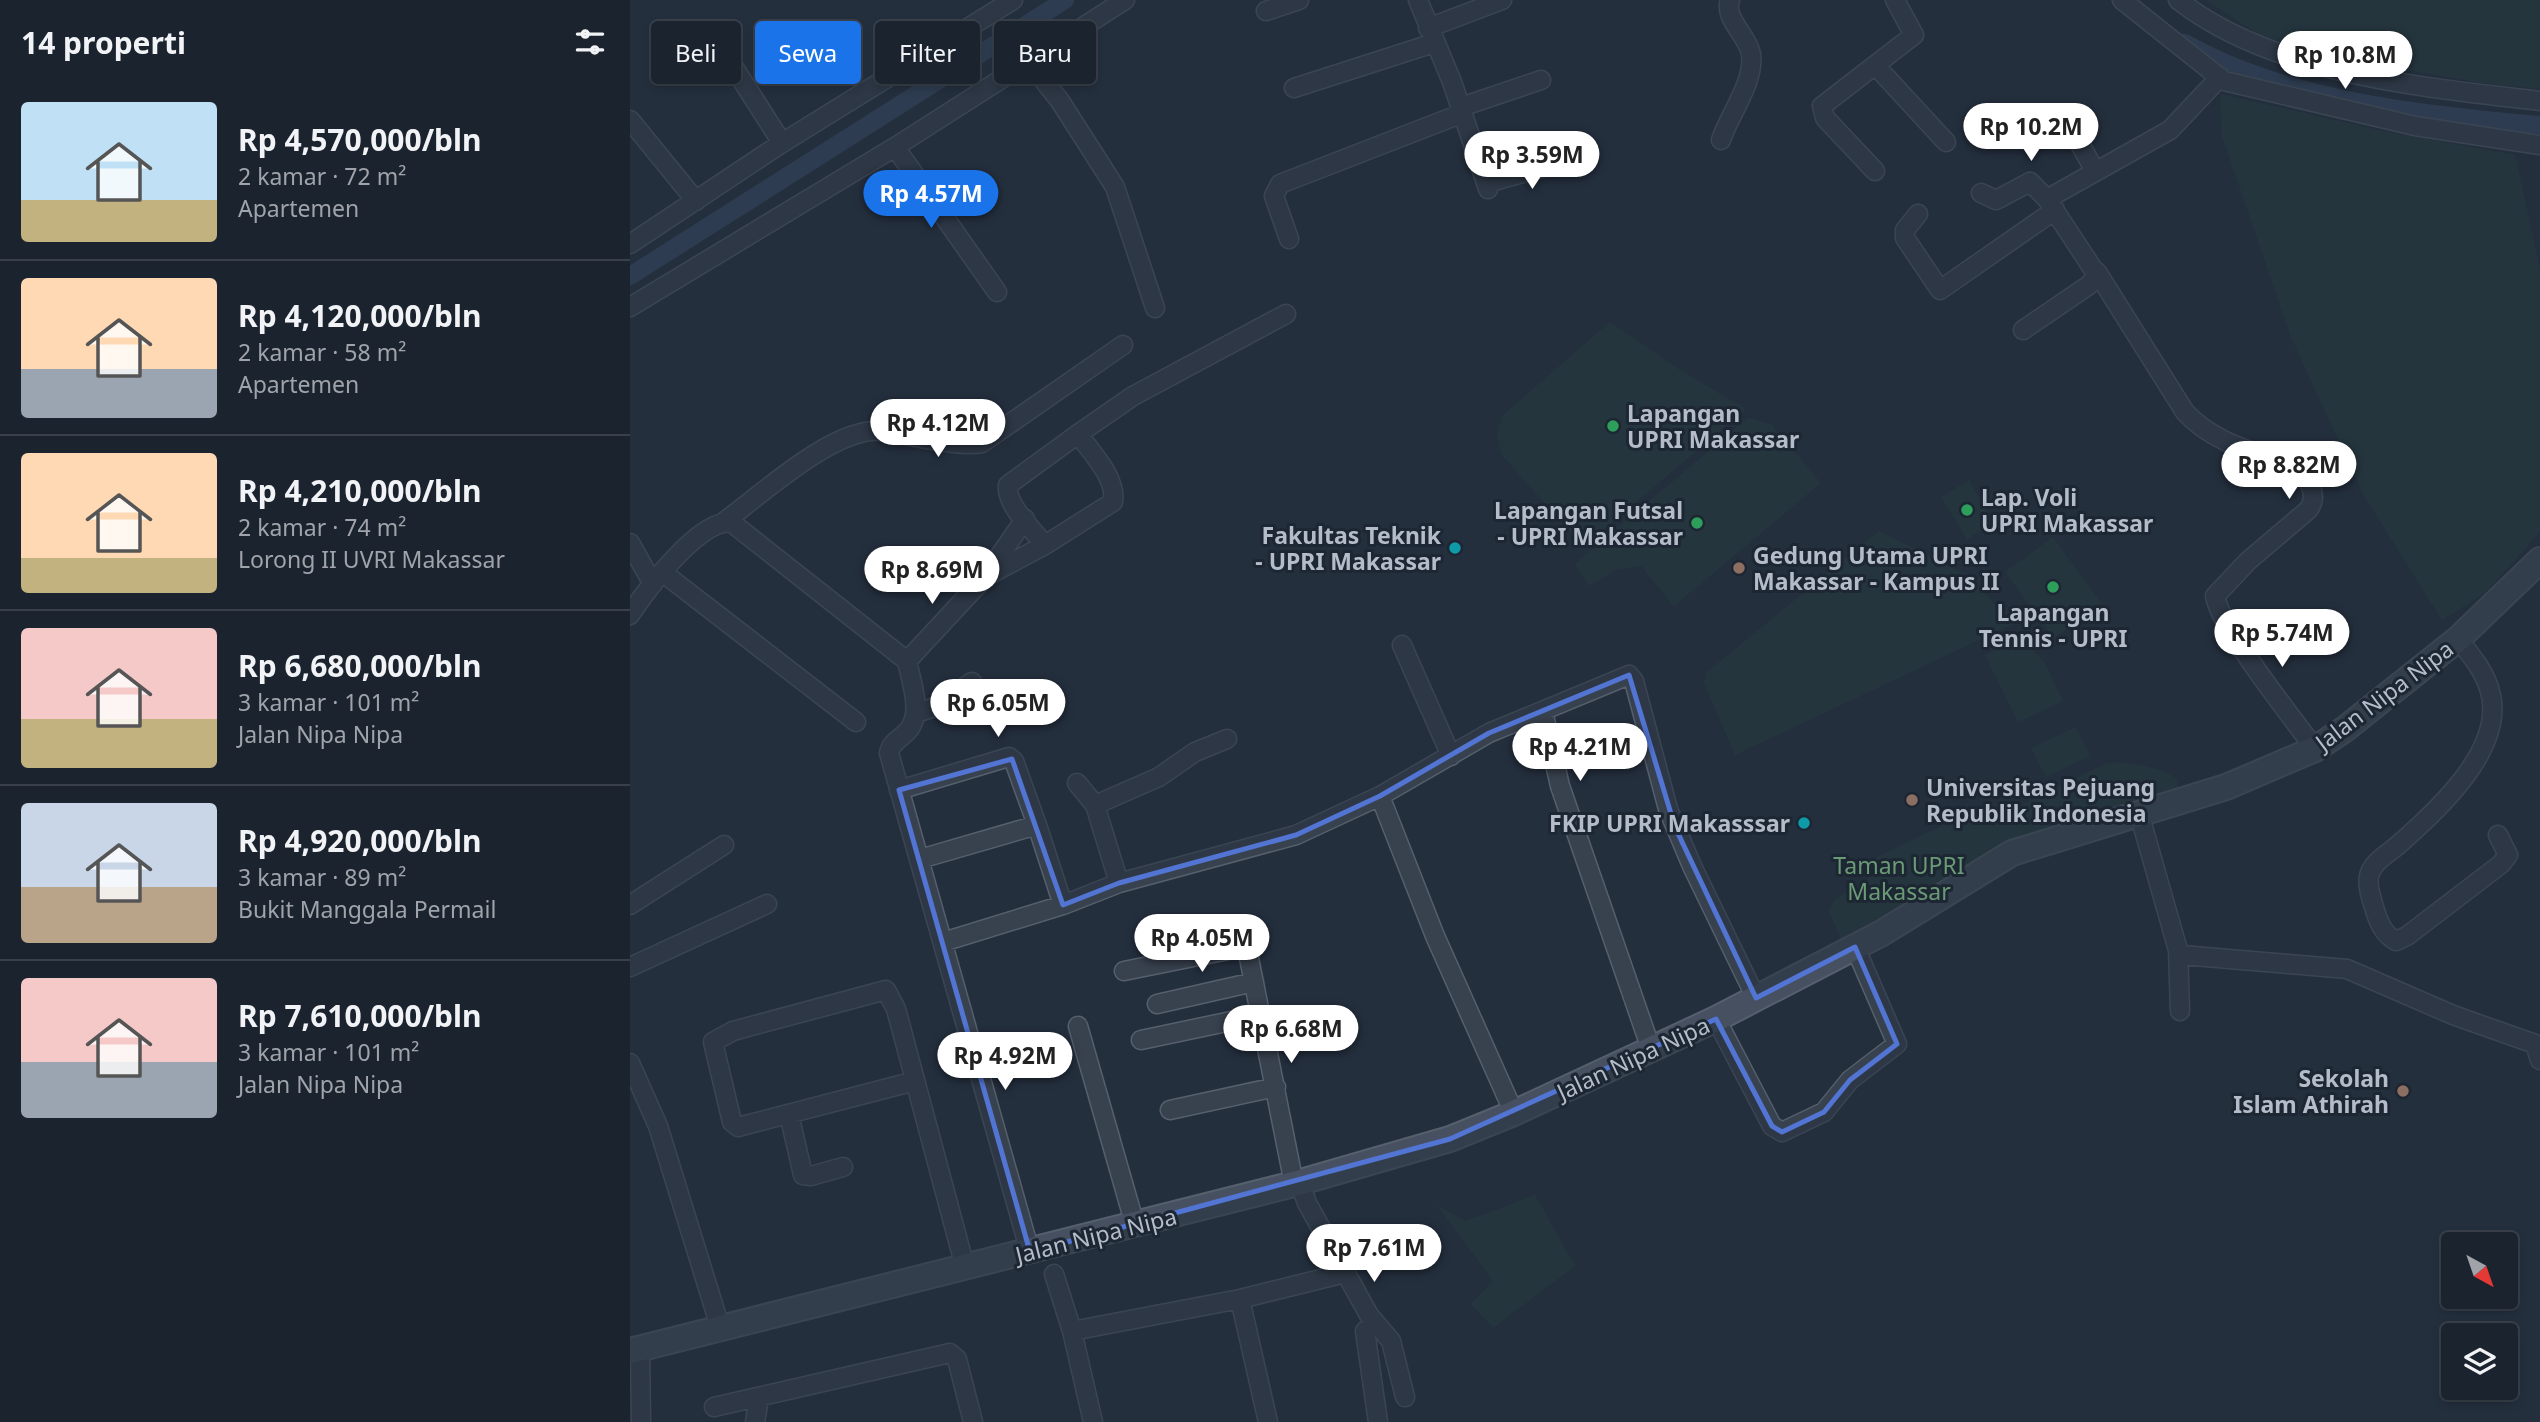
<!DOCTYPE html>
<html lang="id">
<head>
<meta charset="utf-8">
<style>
	:root { --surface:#1b232e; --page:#242b36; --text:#f1f3f6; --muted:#a0a4aa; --line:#39404a; --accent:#1a73e8 }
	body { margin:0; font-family:"Noto Sans",sans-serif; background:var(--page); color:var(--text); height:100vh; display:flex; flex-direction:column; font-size:26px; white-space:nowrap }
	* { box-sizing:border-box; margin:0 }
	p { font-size:23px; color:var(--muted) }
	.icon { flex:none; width:38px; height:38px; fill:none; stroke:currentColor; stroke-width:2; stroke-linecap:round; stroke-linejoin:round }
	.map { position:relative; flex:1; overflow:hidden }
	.panel { display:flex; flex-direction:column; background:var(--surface); width:630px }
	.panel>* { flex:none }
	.banner { position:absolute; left:21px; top:21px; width:665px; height:63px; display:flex; gap:14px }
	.needle { width:46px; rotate:140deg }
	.tools { position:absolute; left:1811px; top:1232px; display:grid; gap:14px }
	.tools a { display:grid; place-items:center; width:77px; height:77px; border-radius:7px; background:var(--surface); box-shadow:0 4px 10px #0003,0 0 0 2px var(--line); font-size:35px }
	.price { position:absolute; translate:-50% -60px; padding:0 16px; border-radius:24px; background:#fff; color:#222; font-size:23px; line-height:46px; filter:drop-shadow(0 2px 4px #0008) }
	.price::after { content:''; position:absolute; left:50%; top:42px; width:21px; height:16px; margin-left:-10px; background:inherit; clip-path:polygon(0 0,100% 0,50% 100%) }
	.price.on { background:var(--accent); color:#fff }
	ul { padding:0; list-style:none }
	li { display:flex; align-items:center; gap:21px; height:175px; padding:0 21px }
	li+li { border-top:2px solid var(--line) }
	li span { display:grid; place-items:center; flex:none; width:196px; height:140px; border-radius:7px; color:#555 }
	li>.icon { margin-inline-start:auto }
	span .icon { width:84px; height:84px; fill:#fffc; stroke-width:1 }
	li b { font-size:30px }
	h2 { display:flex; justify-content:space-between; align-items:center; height:84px; padding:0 21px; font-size:30px }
	.pill { padding:0 24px; border-radius:7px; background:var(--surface); box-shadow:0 4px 10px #0003,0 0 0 2px var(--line); font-size:24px; line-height:63px }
	.pill.on { background:var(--accent); color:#fff }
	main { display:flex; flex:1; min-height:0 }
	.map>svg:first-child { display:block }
</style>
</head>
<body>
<main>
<section class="panel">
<h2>14 properti<svg class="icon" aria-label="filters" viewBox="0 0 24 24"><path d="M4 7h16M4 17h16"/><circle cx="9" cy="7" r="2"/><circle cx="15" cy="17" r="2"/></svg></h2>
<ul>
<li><span style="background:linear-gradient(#bfe0f5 70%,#c2b280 0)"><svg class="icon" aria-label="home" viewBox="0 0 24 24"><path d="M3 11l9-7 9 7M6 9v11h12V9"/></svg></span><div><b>Rp 4,570,000/bln</b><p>2 kamar · 72 m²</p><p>Apartemen</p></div></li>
<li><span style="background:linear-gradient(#ffd9b3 65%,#9aa5b1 0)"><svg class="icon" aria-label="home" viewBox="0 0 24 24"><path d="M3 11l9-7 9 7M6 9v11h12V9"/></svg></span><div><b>Rp 4,120,000/bln</b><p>2 kamar · 58 m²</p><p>Apartemen</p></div></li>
<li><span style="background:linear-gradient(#ffd9b3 75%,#c2b280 0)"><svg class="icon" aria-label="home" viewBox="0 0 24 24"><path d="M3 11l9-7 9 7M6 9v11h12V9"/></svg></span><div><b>Rp 4,210,000/bln</b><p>2 kamar · 74 m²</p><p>Lorong II UVRI Makassar</p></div></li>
<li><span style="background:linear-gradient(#f6c9c9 65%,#c2b280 0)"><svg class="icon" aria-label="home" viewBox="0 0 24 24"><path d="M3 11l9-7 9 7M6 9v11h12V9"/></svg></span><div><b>Rp 6,680,000/bln</b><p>3 kamar · 101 m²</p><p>Jalan Nipa Nipa</p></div></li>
<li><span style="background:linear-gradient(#c9d6e8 60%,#b9a48a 0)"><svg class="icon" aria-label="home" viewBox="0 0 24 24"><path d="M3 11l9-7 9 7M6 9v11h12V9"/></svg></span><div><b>Rp 4,920,000/bln</b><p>3 kamar · 89 m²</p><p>Bukit Manggala Permail</p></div></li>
<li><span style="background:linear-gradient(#f6c9c9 60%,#9aa5b1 0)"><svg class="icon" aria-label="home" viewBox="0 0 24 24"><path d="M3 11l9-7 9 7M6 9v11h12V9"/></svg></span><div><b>Rp 7,610,000/bln</b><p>3 kamar · 101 m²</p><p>Jalan Nipa Nipa</p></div></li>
</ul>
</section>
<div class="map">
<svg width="1910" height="1422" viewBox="0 0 1910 1422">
	<rect width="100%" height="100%" fill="#242f3e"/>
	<!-- green -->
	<path fill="#263c3f" d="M1576,0H1910V89L1851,83L1723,60L1631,36Z
		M1590,94L1758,132L1885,155L1910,269V532L1856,592L1812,620L1733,494L1661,337L1592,136Z
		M980,322L1053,372L1116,409L968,534L950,543L872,455L867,436L872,416Z
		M1118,418L1141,424L1191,483L1044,606L1011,566L988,569L959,586L945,564Z
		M1339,480L1364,523L1337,539L1311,497Z
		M1249,531L1338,575L1383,624L1105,755L1074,682L1077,672Z
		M1423,537L1471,603L1424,638L1375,572Z
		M1391,638L1414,661L1433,701L1388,722L1355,655Z
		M1446,727L1460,756L1416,777L1401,748Z
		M1477,763C1502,762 1524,766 1546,778L1550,794L1257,918L1212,942L1199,910L1205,899L1238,879L1240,860L1360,803L1381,810Z
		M905,1195L945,1266L863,1328L841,1304L863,1281L807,1205L836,1221Z"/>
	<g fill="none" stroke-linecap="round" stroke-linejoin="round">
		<!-- canal -->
		<path stroke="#394c67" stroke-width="18" d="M1555,43C1658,101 1794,115 1910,125
			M0,276L435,0"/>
		<!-- street casing -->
		<g stroke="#565f6c" stroke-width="21">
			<path id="street" d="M788,0L822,82L858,189
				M1492,0L1594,81L1785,126L1910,145
				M1548,0C1644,75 1793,87 1910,101
				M636,11L669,0
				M798,28L872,0
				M399,62L430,101L485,187L525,308
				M101,63L152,143
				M1245,65L1316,142
				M664,88L804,43
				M831,107L911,80
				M0,120L66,201
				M1442,130L1465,171
				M1091,140C1099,115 1125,82 1121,54C1118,36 1093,18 1100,0
				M265,147L367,292
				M1245,171L1195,118L1192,106L1284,35L1265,0
				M857,183L936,161
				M1351,193L1366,200L1400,182L1417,199
				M1288,214L1275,230V238L1310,290L1425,210
				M659,239L644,196L650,184L833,113
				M0,244L152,143L383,0
				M1467,272L1555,412C1583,443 1625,452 1663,466C1678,474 1690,496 1678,510L1618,561L1585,596C1591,629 1662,717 1685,749
				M0,307L265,147L495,0
				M1393,330L1459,285L1467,275L1417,199L1540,130L1590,77
				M95,521C132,494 204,427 251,431C275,434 332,448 352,443L493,345
				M0,543L23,584
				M415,545C403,530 375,504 378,485L448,434
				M32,572L226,722
				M355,577L415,545L483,502C487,478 461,452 448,434L503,396L656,314
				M0,615C15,591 72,516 102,523L277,661
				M1828,639C1840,654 1853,669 1859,688C1879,746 1807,811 1768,845C1758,854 1742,862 1739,876C1737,886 1741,897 1744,907C1748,921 1753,934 1766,941L1777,936L1871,864L1878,855L1868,835
				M772,645L821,756
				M277,661C281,681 292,710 280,728C273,738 261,741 259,753L400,1252
				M277,661L355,577L395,519
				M913,711L930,786L1021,1049
				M286,713L305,707L342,682
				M447,783L465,805L489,883
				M269,790L379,757L384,761L407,825
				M750,796L805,936L884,1113
				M465,805L529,777L565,752L597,739
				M1509,813L1548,950L1552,955L1717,969L1823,1015L1905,1044L1910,1060
				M290,859L407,825L433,905L313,942
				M0,905L94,845
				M433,905L489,883L666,835L750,796L859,733L999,675L1004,681L1038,809L1062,866L1126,998
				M1548,950L1550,1011
				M0,967L137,904
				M494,971L608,948L618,953L664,1184
				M527,1004L624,982
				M1086,1019L1142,1126L1152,1132L1194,1112L1220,1080L1267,1044L1225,947
				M448,1026L505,1225
				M511,1040L630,1015
				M0,1063L28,1126L91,1330
				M285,1081L108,1127L102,1122L83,1042L103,1031L256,990L266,1009L335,1267
				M540,1110L646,1087
				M159,1114L173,1175L181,1176L213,1167
				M670,1183L677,1203L739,1315L761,1341L775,1397
				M424,1274L442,1331L463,1422
				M610,1299L638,1422
				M442,1331L610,1299L707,1275
				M735,1331L748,1422
				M10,1349L11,1422
				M84,1407L320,1353L327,1359L343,1422
				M125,1422L129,1399"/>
		</g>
		<!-- secondary casing -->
		<g stroke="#565f6c" stroke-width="28">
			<path id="secondary" d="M0,1351L664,1184L820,1139L884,1113L1086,1019L1252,933L1382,853L1596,787L1685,749L1715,729L1828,639L1910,560"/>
		</g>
		<!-- street -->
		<use href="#street" stroke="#38414e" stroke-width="18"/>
		<!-- secondary -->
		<use href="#secondary" stroke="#465061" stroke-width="24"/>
	</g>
	<!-- marked area -->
	<path d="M0 0H1910V1422H0ZM999,675L1045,827L1126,998L1225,947L1267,1044L1220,1080L1194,1112L1152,1132L1142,1126L1086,1019L820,1139L400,1252L269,790L382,759L433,905L489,883L666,835L750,796L859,733Z" fill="#242f3e" fill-opacity=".55" fill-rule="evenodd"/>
	<path fill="none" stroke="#5274d3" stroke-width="5" stroke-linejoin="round" d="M999,675L1045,827L1126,998L1225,947L1267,1044L1220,1080L1194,1112L1152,1132L1142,1126L1086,1019L820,1139L400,1252L269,790L382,759L433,905L489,883L666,835L750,796L859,733Z"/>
	<!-- markers -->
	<g fill="#2e9e5b" stroke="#1d2633" stroke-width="2.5">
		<circle cx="983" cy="426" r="7"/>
		<circle cx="1337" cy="510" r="7"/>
		<circle cx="1067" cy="523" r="7"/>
		<circle cx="1423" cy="587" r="7"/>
	</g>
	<g fill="#0f9aa8" stroke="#1d2633" stroke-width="2.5">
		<circle cx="825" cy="548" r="7"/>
		<circle cx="1174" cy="823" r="7"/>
	</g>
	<g fill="#8d6e63" stroke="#1d2633" stroke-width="2.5">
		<circle cx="1109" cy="568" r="7"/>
		<circle cx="1282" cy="800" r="7"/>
		<circle cx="1773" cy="1091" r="7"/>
	</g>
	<g text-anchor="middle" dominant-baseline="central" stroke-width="6" stroke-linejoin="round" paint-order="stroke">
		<!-- poi labels -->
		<g font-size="23" font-weight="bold" fill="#b4bcc9" stroke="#1d2633" text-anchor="start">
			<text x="997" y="413">Lapangan<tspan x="997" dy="26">UPRI Makassar</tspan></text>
			<text x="1351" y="497">Lap. Voli<tspan x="1351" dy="26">UPRI Makassar</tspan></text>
			<text x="1053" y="510" text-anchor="end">Lapangan Futsal<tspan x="1053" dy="26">- UPRI Makassar</tspan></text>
			<text x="811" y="535" text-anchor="end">Fakultas Teknik<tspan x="811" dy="26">- UPRI Makassar</tspan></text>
			<text x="1123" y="555">Gedung Utama UPRI<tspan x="1123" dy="26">Makassar - Kampus II</tspan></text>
			<text x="1423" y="612" text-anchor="middle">Lapangan<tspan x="1423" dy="26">Tennis - UPRI</tspan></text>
			<text x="1296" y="787">Universitas Pejuang<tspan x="1296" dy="26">Republik Indonesia</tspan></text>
			<text x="1160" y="823" text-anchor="end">FKIP UPRI Makasssar</text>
			<text x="1759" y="1078" text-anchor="end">Sekolah<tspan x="1759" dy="26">Islam Athirah</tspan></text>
		</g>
		<!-- street labels -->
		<g font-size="23" fill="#b4bcc9" stroke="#1d2633">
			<text transform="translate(1754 695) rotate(-37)">Jalan Nipa Nipa</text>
			<text transform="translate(1003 1058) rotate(-25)">Jalan Nipa Nipa</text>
			<text transform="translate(466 1235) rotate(-14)">Jalan Nipa Nipa</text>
		</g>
		<!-- park labels -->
		<g font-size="23" fill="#6b9a76" stroke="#1d2633">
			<text x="1269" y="865">Taman UPRI<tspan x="1269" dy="26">Makassar</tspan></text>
		</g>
	</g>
</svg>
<div class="tools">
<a><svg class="needle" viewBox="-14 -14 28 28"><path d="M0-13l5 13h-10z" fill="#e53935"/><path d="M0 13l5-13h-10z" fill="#a0a4aa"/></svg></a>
<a><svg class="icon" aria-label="layers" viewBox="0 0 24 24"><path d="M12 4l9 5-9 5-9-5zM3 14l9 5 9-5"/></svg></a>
</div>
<b class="price" style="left:1715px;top:91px">Rp 10.8M</b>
<b class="price" style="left:1401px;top:163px">Rp 10.2M</b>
<b class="price" style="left:902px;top:191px">Rp 3.59M</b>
<b class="price on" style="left:301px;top:230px">Rp 4.57M</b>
<b class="price" style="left:308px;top:459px">Rp 4.12M</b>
<b class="price" style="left:1659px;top:501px">Rp 8.82M</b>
<b class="price" style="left:302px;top:606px">Rp 8.69M</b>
<b class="price" style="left:1652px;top:669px">Rp 5.74M</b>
<b class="price" style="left:368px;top:739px">Rp 6.05M</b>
<b class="price" style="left:950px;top:783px">Rp 4.21M</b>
<b class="price" style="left:572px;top:974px">Rp 4.05M</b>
<b class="price" style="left:661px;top:1065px">Rp 6.68M</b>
<b class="price" style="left:375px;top:1092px">Rp 4.92M</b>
<b class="price" style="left:744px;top:1284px">Rp 7.61M</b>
<div class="banner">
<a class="pill">Beli</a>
<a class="pill on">Sewa</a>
<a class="pill">Filter</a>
<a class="pill">Baru</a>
</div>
</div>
</main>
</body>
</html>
